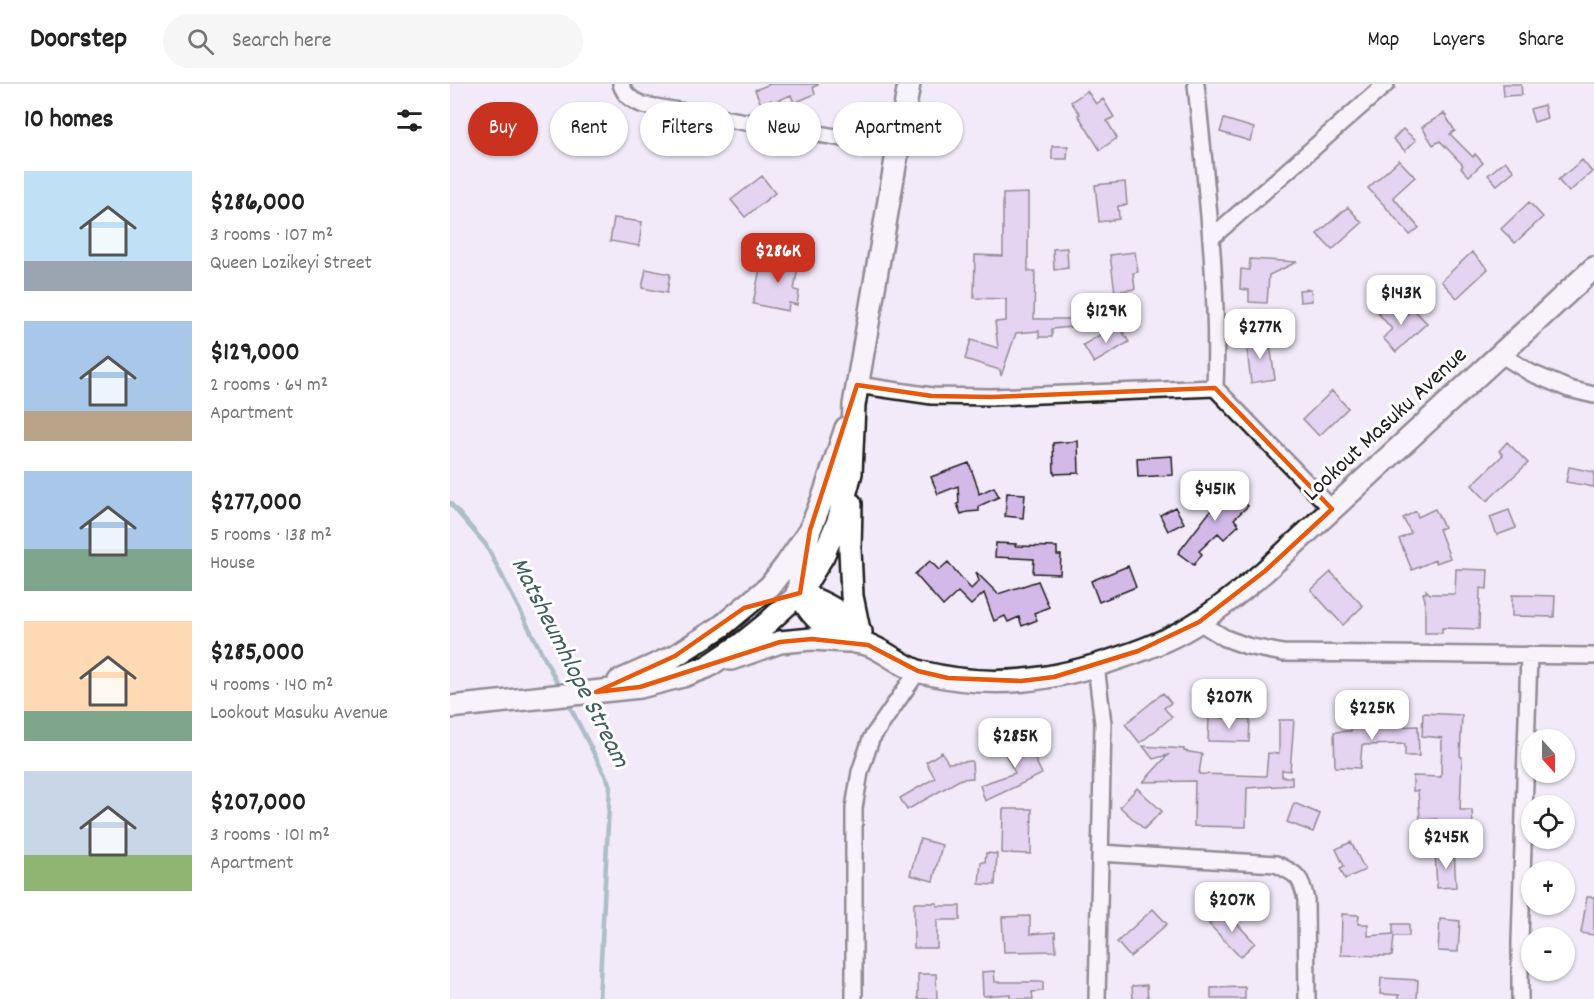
<!DOCTYPE html>
<html lang="en">
<head>
<meta charset="utf-8">
<style>
	:root { --surface:#fff; --page:#f6f6f6; --text:#222; --muted:#767676; --line:#e0e0e0; --accent:#c8321e }
	body { margin:0; font-family:Dekko,sans-serif; background:var(--page); color:var(--text); height:100vh; display:flex; flex-direction:column; font-size:22px; white-space:nowrap }
	* { box-sizing:border-box; margin:0 }
	p { font-size:20px; color:var(--muted) }
	.icon { flex:none; width:33px; height:33px; fill:none; stroke:currentColor; stroke-width:2; stroke-linecap:round; stroke-linejoin:round }
	.map { position:relative; flex:1; overflow:hidden }
	.side { display:flex; flex-direction:column; background:var(--surface); width:450px }
	.side>* { flex:none }
	.banner { position:absolute; left:18px; top:18px; width:570px; height:54px; display:flex; gap:12px }
	.needle { width:39px; rotate:159deg }
	.controls { position:absolute; left:1071px; top:645px; display:grid; gap:12px }
	.controls a { display:grid; place-items:center; width:54px; height:54px; border-radius:50%; background:var(--surface); box-shadow:0 2px 4px #0004; font-size:30px }
	.price { position:absolute; translate:-50% -51px; padding:0 14px; border-radius:12px; background:#fff; color:#222; font-size:20px; line-height:39px; filter:drop-shadow(0 2px 3px #0008) }
	.price::after { content:''; position:absolute; left:50%; top:36px; width:18px; height:14px; margin-left:-9px; background:inherit; clip-path:polygon(0 0,100% 0,50% 100%) }
	.price.selected { background:var(--accent); color:#fff }
	ul { padding:0; list-style:none }
	li { display:flex; align-items:center; gap:18px; height:150px; padding:0 24px }
	li span { display:grid; place-items:center; flex:none; width:168px; height:120px; border-radius:0px; color:#555 }
	li>.icon { margin-inline-start:auto }
	span .icon { width:72px; height:72px; fill:#fffc; stroke-width:1 }
	li b { font-size:26px }
	h2 { display:flex; justify-content:space-between; align-items:center; height:72px; padding:0 24px; font-size:26px }
	.chip { padding:0 21px; border-radius:27px; background:var(--surface); box-shadow:0 2px 4px #0004; font-size:21px; line-height:54px }
	.chip.selected { background:var(--accent); color:#fff }
	header { display:flex; align-items:center; gap:36px; box-sizing:border-box; height:84px; padding:0 30px; background:var(--surface); border-bottom:2px solid var(--line) }
	header strong { font-size:28px }
	nav { display:flex; gap:33px; margin-inline-start:auto; font-size:21px }
	.search { width:420px; height:54px; background:var(--page); display:flex; align-items:center; gap:15px; box-sizing:border-box; padding:0 21px; border-radius:33px; color:var(--muted); font-size:22px }
	main { display:flex; flex:1; min-height:0 }
	.map>svg:first-child { display:block }
</style>
</head>
<body>
<header>
<strong>Doorstep</strong>
<div class="search"><svg class="icon" aria-label="search" viewBox="0 0 24 24"><circle cx="10" cy="10" r="6"/><path d="M15 15l6 6"/></svg>Search here</div>
<nav><a>Map</a><a>Layers</a><a>Share</a></nav>
</header>
<main>
<section class="side">
<h2>10 homes<svg class="icon" aria-label="filters" viewBox="0 0 24 24"><path d="M4 7h16M4 17h16"/><circle cx="9" cy="7" r="2"/><circle cx="15" cy="17" r="2"/></svg></h2>
<ul>
<li><span style="background:linear-gradient(#bfe0f5 75%,#9aa5b1 0)"><svg class="icon" aria-label="home" viewBox="0 0 24 24"><path d="M3 11l9-7 9 7M6 9v11h12V9"/></svg></span><div><b>$286,000</b><p>3 rooms · 107 m²</p><p>Queen Lozikeyi Street</p></div></li>
<li><span style="background:linear-gradient(#a9c7e8 75%,#b9a48a 0)"><svg class="icon" aria-label="home" viewBox="0 0 24 24"><path d="M3 11l9-7 9 7M6 9v11h12V9"/></svg></span><div><b>$129,000</b><p>2 rooms · 64 m²</p><p>Apartment</p></div></li>
<li><span style="background:linear-gradient(#a9c7e8 65%,#7fa58c 0)"><svg class="icon" aria-label="home" viewBox="0 0 24 24"><path d="M3 11l9-7 9 7M6 9v11h12V9"/></svg></span><div><b>$277,000</b><p>5 rooms · 138 m²</p><p>House</p></div></li>
<li><span style="background:linear-gradient(#ffd9b3 75%,#7fa58c 0)"><svg class="icon" aria-label="home" viewBox="0 0 24 24"><path d="M3 11l9-7 9 7M6 9v11h12V9"/></svg></span><div><b>$285,000</b><p>4 rooms · 140 m²</p><p>Lookout Masuku Avenue</p></div></li>
<li><span style="background:linear-gradient(#c9d6e8 70%,#8fb573 0)"><svg class="icon" aria-label="home" viewBox="0 0 24 24"><path d="M3 11l9-7 9 7M6 9v11h12V9"/></svg></span><div><b>$207,000</b><p>3 rooms · 101 m²</p><p>Apartment</p></div></li>
</ul>
</section>
<div class="map">
<svg width="1144" height="915" viewBox="0 0 1144 915">
	<rect width="100%" height="100%" fill="#f2eaf8"/>
	<filter id="ink" filterUnits="userSpaceOnUse"><feTurbulence type="fractalNoise" baseFrequency=".0167" numOctaves="2"/><feDisplacementMap in="SourceGraphic" scale="12" xChannelSelector="R" yChannelSelector="G"/><feConvolveMatrix kernelMatrix="1 2 1 2 8 2 1 2 1" color-interpolation-filters="sRGB"/></filter>
	<g filter="url(#ink)">
		<g fill="none" stroke-linecap="round" stroke-linejoin="round">
			<!-- stream -->
			<path stroke="#59898f" stroke-width="4.5" d="M0,419L36,461L111,606
				M117,617L160,701L149,915"/>
		</g>
		<!-- building -->
		<path fill="#d3b9e8" stroke="#1c1c1c" stroke-width="1.5" d="M320,0H368V1L363,3L365,10L344,19L341,11L322,19L321,16L311,20L305,6Z
			M1053,0H1071L1072,11L1054,12Z
			M637,7L646,20L653,15L664,33L657,37L667,54L650,66L628,31L630,30L621,18Z
			M1094,21L1097,34L1084,38L1080,25Z
			M994,29L1005,47L1000,50L1023,73L1025,70L1033,79L1019,92L1011,84L1013,81L990,57L983,61L972,43Z
			M774,35L804,44L800,57L770,48Z
			M953,45L966,56L955,67L943,55Z
			M602,62H618L617,75H602Z
			M949,76L965,93L943,113L969,144L960,151L934,121L918,104Z
			M1132,76L1142,88L1119,108L1108,96Z
			M1055,77L1064,87L1047,101L1038,91Z
			M312,92L325,109L295,133L281,116Z
			M675,98L677,121L668,122L669,135L649,138L645,101Z
			M578,109V187H585L584,235H621V243L602,245V253H589V247L566,249L551,292L550,286L515,275L521,256L548,264L545,238L556,237V215L524,214L525,171L553,172V110Z
			M1079,118L1093,133L1065,159L1051,145Z
			M898,123L912,139L882,166L867,150Z
			M164,134L192,138L189,162L160,157Z
			M617,164L618,184L604,186L603,165Z
			M685,168L688,188L683,189L685,205L665,208L660,171Z
			M1022,168L1038,185L1007,214L991,197Z
			M333,169L350,172L344,206L349,207L347,221L339,219L338,227L303,220L311,179L330,183Z
			M800,175L847,178L819,191L817,219L799,218V206L790,205L791,185L799,186Z
			M196,185L220,190L217,209L192,204Z
			M861,205L862,217L850,218L849,206Z
			M942,218L954,233L963,225L977,239L946,268L933,254L942,245L928,229Z
			M668,240L679,258L644,279L633,261Z
			M819,254L825,295L801,299L796,257Z
			M882,307L898,324L869,352L853,335Z
			M628,357L629,389L604,390L603,359Z
			M1057,358L1078,379L1037,417L1022,401L1053,371L1049,367Z
			M722,372L723,391L688,393L687,374Z
			M519,379L528,404L529,410L544,403L549,413L529,422V427L517,428L511,430L507,420L509,419L508,402L488,410L481,393Z
			M1119,383L1144,388V403L1116,398Z
			M772,394L798,422L784,435L789,441L774,455L768,449L749,467L752,470L744,481L728,469L772,412L763,402Z
			M557,409L575,410L573,434L555,432Z
			M725,423L734,439L718,447L710,431Z
			M985,425L994,443L989,445L1000,474L986,479L985,476L962,486L949,455L961,449L953,434L966,427L968,433Z
			M1059,426L1066,444L1047,451L1040,433Z
			M546,459L566,460L565,462L607,463V471H611L610,490L583,489L584,475L545,473Z
			M480,477L489,486L498,478L521,505L529,497L526,488L548,510L588,497L599,523L584,529L587,536L572,542L569,533L558,538L555,532L544,537L534,509L521,521L508,508L493,522L465,490Z
			M678,482L686,503L649,518L641,497Z
			M1006,485L1038,486L1037,505L1030,504L1029,545L992,544V549H975V516L973,509H976V506L980,510H1005Z
			M881,488L913,522L893,541L861,506Z
			M1062,511L1105,512L1104,533L1062,532Z
			M713,609L721,619L714,624L722,633L690,659L675,640Z
			M973,629L1012,631L1010,672L1012,673L1010,726H1022L1023,742H1005V739L987,741V735L970,736L968,707H963V692L991,693L992,654L972,652Z
			M759,633L800,635L799,658L758,657Z
			M829,636H844L840,687L832,686V693H842V701L797,704L796,743L744,742L745,697L693,698L718,671L703,675L693,662L734,665V667L752,670L749,690L816,692L818,669L829,670Z
			M940,637V643L968,642L969,672H955V660L912,661L910,684L885,683L884,648L901,647V638Z
			M580,652L588,668L583,671L592,690L535,717L530,701L565,689L553,665Z
			M492,668L498,679L522,677L523,694L511,695L457,726L450,714L485,694L476,678Z
			M687,704L712,727L694,745L670,723Z
			M844,719L870,730L863,748L837,738Z
			M553,725H582L581,770L552,769Z
			M470,755L492,761L483,797L460,791Z
			M901,758L915,786L895,795L890,784L894,782L886,765Z
			M1004,767L1006,803L987,804L985,768Z
			M536,769L547,770L545,801L529,800L531,778H535Z
			M1137,813H1144V851L1131,849Z
			M464,819H487V822H510V836H487V864H464Z
			M703,825L717,840L680,873L667,858Z
			M774,826L805,859L790,873L759,840Z
			M892,830L909,831L908,840H918V852L943,850V840H959V852H944L942,872L891,871Z
			M580,832V850L605,848L606,867L554,868L552,833Z
			M990,835L1010,837L1008,868L988,867Z
			M544,887L545,898H593V907L582,908L583,915H560V910L533,912L532,888Z
			M468,890H486L487,915H468Z
			M931,894L968,896L967,915H949V911L930,910Z
			M697,901L698,915H683L682,902Z
			M795,903V915H761V904Z"/>
		<g fill="none" stroke-linecap="round" stroke-linejoin="round">
			<!-- street casing -->
			<g stroke="#1c1c1c" stroke-width="20">
				<path id="street" d="M171,0C175,12 182,16 193,21L447,63
					M746,0C756,101 769,203 765,304L882,425
					M761,154L936,0
					M1050,270L1081,289L1119,305L1144,311
					M407,301L482,312L541,313L765,304
					M749,538L775,554L797,562L833,569L1144,572
					M646,582L653,639L647,915
					M650,769L826,780C848,791 851,792 856,816L857,915
					M404,915V724L410,688L421,655L468,587
					M1070,915V857L1079,571"/>
			</g>
			<!-- secondary casing -->
			<g stroke="#1c1c1c" stroke-width="26">
				<path id="secondary" d="M401,420L400,465L402,512L409,546
					M360,446C356,461 346,494 350,508C354,521 364,533 374,541C382,547 392,554 401,557C407,559 413,559 419,561C437,568 453,583 471,588C543,606 603,597 672,573C699,564 726,553 750,537C773,522 794,505 815,487L1144,184
					M347,509H350C374,519 395,528 411,548
					M281,575L330,558L362,555L397,557
					M169,597L225,572L272,542L320,502L336,481L360,446L373,414L396,344
					M0,623L190,603L233,592L257,583L290,561L315,541L350,509L373,472L388,437L401,389L404,321L459,0"/>
			</g>
			<!-- street -->
			<use href="#street" stroke="#fff" stroke-width="15"/>
			<!-- secondary -->
			<use href="#secondary" stroke="#fff" stroke-width="21"/>
		</g>
	</g>
	<!-- marked area -->
	<path d="M0 0H1144V915H0ZM407,301L482,312L541,313L765,304L882,425L815,487L749,538L688,567L604,593L571,597L498,594L468,587L418,561L362,555L330,558L190,603L146,608L225,572L294,524L350,509L360,446Z" fill="#f2eaf8" fill-opacity=".55" fill-rule="evenodd"/>
	<path fill="none" stroke="#e8590c" stroke-width="4.5" stroke-linejoin="round" d="M407,301L482,312L541,313L765,304L882,425L815,487L749,538L688,567L604,593L571,597L498,594L468,587L418,561L362,555L330,558L190,603L146,608L225,572L294,524L350,509L360,446Z"/>
	<g text-anchor="middle" dominant-baseline="central" stroke-width="6" stroke-linejoin="round" paint-order="stroke">
		<!-- street labels -->
		<g font-size="24" fill="#1c1c1c" stroke="#fff">
			<text transform="translate(936 341) rotate(-43)">Lookout Masuku Avenue</text>
		</g>
		<!-- water labels -->
		<g font-size="26" font-style="italic" fill="#405c5f" stroke="#fff">
			<text transform="translate(119 579) rotate(63)">Matsheumhlope Stream</text>
		</g>
	</g>
</svg>
<div class="controls">
<a><svg class="needle" viewBox="-14 -14 28 28"><path d="M0-13l5 13h-10z" fill="#e53935"/><path d="M0 13l5-13h-10z" fill="#767676"/></svg></a>
<a><svg class="icon" aria-label="locate" viewBox="0 0 24 24"><circle cx="12" cy="12" r="6"/><path d="M12 2v4M12 18v4M2 12h4M18 12h4"/></svg></a>
<a>+</a>
<a>−</a>
</div>
<b class="price selected" style="left:328px;top:200px">$286K</b>
<b class="price" style="left:951px;top:242px">$143K</b>
<b class="price" style="left:656px;top:260px">$129K</b>
<b class="price" style="left:810px;top:276px">$277K</b>
<b class="price" style="left:765px;top:438px">$451K</b>
<b class="price" style="left:779px;top:646px">$207K</b>
<b class="price" style="left:922px;top:657px">$225K</b>
<b class="price" style="left:565px;top:685px">$285K</b>
<b class="price" style="left:996px;top:786px">$245K</b>
<b class="price" style="left:782px;top:849px">$207K</b>
<div class="banner">
<a class="chip selected">Buy</a>
<a class="chip">Rent</a>
<a class="chip">Filters</a>
<a class="chip">New</a>
<a class="chip">Apartment</a>
</div>
</div>
</main>
</body>
</html>
